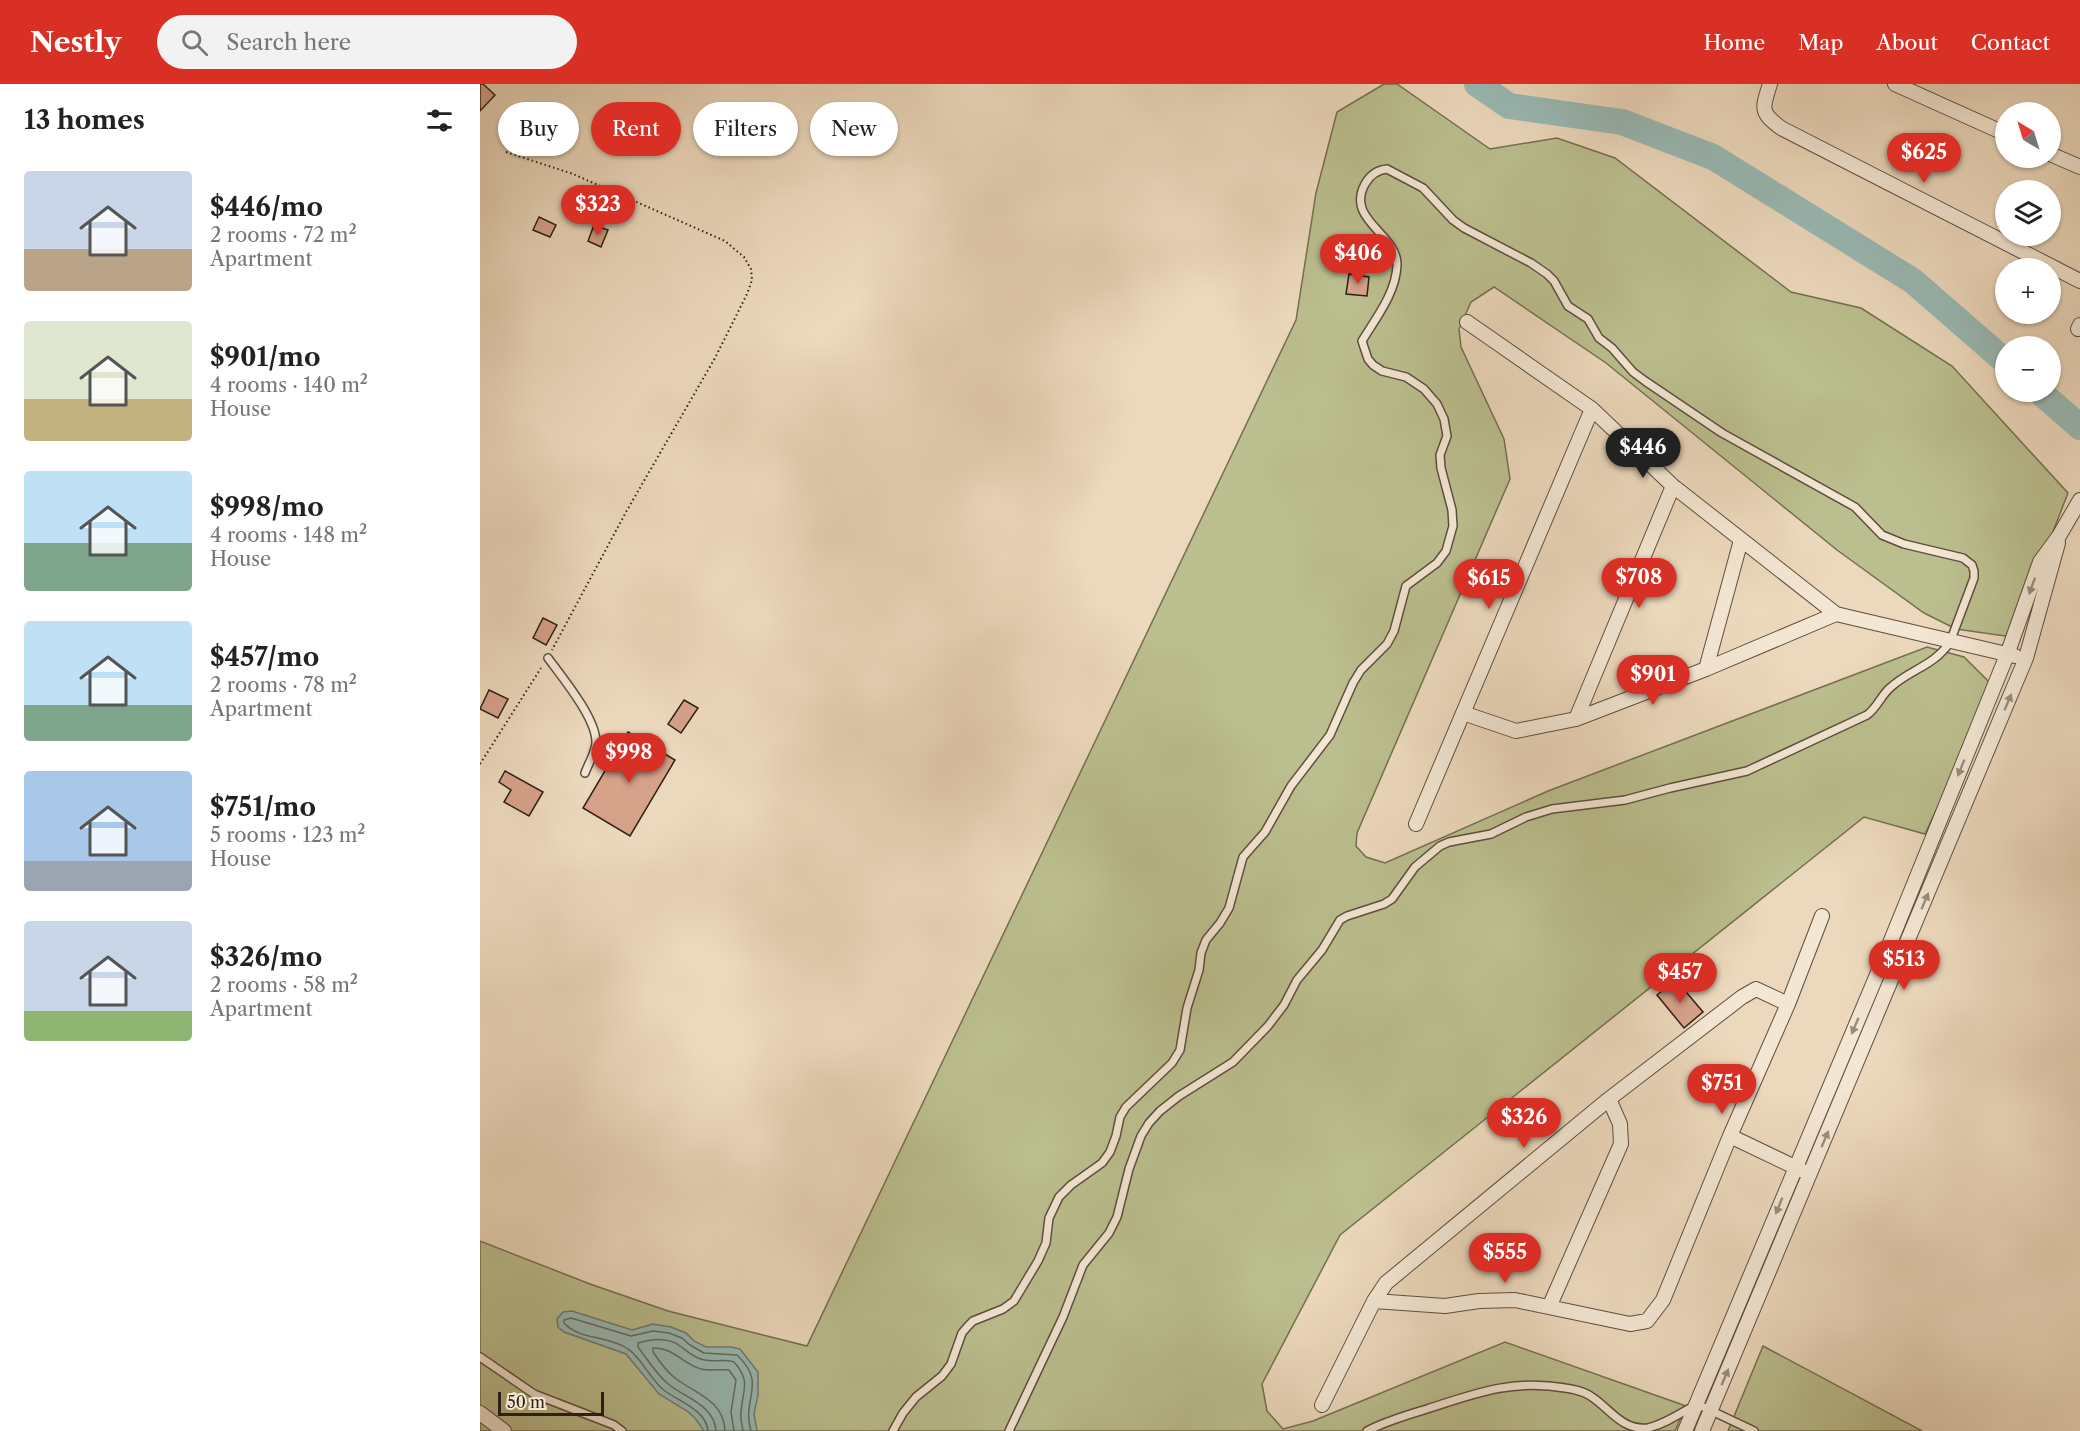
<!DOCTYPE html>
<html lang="en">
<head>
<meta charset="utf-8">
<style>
	:root { --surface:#fff; --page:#f2f2f2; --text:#222; --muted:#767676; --accent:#d93025 }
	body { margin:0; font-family:"Libre Caslon Text",serif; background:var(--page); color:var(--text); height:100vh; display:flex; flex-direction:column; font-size:22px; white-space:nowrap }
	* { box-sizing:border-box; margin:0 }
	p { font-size:20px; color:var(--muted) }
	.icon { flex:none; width:33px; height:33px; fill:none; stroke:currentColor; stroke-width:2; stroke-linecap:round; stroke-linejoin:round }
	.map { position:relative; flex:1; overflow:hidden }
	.sheet { display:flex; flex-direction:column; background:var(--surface); width:480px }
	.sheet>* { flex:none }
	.top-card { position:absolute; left:18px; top:18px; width:570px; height:54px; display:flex; gap:12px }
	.needle { width:39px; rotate:322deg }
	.buttons { position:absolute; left:1515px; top:18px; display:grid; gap:12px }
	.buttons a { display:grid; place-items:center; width:66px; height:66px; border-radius:50%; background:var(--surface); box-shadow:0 2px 4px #0004; font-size:30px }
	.scale { position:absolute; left:18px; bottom:15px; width:106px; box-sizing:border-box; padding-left:6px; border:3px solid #2f1f16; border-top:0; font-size:16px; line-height:21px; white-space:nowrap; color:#2f1f16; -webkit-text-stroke:4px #f3e6d3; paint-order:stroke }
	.price { position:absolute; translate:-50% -51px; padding:0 14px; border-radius:21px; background:var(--accent); color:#fff; font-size:20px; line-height:39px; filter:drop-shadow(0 2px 3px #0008) }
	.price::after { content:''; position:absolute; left:50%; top:36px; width:18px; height:14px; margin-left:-9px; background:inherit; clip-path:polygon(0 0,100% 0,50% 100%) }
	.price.on { background:#222; color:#fff }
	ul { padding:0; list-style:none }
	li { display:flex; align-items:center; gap:18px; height:150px; padding:0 24px }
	li span { display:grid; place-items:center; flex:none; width:168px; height:120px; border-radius:6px; color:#555 }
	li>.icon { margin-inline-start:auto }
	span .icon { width:72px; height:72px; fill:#fffc; stroke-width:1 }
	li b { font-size:26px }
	h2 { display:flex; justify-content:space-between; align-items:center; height:72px; padding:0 24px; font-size:26px }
	.chip { padding:0 21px; border-radius:27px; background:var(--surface); box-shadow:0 2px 4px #0004; font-size:21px; line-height:54px }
	.chip.on { background:var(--accent); color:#fff }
	header { display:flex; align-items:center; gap:36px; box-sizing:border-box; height:84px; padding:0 30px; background:var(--accent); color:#fff }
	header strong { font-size:28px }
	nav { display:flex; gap:33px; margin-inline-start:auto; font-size:21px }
	.search { width:420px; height:54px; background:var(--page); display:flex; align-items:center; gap:15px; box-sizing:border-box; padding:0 21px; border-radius:33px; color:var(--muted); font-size:22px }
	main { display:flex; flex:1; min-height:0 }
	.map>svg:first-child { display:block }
</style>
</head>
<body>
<header>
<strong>Nestly</strong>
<div class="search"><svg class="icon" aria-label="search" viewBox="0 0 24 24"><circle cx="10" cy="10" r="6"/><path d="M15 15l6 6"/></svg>Search here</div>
<nav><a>Home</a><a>Map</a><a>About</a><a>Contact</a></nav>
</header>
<main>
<section class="sheet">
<h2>13 homes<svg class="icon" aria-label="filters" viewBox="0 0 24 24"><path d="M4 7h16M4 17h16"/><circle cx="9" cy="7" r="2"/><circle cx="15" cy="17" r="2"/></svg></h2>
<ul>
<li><span style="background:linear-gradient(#c9d6e8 65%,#b9a48a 0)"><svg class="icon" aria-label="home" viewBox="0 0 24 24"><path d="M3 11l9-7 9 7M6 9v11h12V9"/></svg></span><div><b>$446/mo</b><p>2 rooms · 72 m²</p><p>Apartment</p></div></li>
<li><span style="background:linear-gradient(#dfe7d0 65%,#c2b280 0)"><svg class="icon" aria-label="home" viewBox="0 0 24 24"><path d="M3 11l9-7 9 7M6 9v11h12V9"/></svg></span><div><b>$901/mo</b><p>4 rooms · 140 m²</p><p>House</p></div></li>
<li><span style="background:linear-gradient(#bfe0f5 60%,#7fa58c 0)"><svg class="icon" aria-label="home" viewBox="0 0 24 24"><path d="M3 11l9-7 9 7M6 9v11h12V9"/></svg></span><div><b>$998/mo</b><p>4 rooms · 148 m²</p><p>House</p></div></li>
<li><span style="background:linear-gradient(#bfe0f5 70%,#7fa58c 0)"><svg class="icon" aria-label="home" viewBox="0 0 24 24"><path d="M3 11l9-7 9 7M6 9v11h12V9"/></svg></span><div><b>$457/mo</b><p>2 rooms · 78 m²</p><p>Apartment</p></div></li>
<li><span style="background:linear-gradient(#a9c7e8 75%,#9aa5b1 0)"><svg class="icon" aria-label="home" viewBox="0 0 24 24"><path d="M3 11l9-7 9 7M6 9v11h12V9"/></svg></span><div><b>$751/mo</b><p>5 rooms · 123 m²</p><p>House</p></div></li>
<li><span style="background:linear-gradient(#c9d6e8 75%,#8fb573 0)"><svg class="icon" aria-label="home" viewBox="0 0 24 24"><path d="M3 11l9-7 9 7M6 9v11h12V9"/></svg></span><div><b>$326/mo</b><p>2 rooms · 58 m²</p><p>Apartment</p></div></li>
</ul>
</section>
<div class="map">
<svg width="1600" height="1347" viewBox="0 0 1600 1347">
	<rect width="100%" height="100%" fill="#ecd8bc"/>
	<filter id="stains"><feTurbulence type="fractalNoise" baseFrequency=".00333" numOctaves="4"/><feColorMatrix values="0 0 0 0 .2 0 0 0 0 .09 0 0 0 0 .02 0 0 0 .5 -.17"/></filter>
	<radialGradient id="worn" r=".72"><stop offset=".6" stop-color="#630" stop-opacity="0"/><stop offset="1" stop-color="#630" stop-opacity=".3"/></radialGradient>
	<!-- green -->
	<path fill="#bbbe8e" stroke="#756e52" stroke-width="1.5" d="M904,0H917L1010,65L1077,54L1135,74L1311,208L1381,224L1472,282L1588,409L1532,553L1476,545L1444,529L1357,466L1126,279L1014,203L991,218L979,245L981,263L1024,355L1030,395L877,749L876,762L886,773L905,779L1068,707L1447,563L1484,573L1514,603L1445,750L1384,733L860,1151L782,1300L787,1327L803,1345L833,1337L1025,1258L1206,1322L1195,1347H0V1157L110,1200L188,1227L327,1262L816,236L836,109L857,28Z
		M1283,1262L1442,1347H1248Z"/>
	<!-- water -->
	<path fill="#99b9b4" stroke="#6f7b75" stroke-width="1.5" d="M92,1227L152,1246L173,1240L191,1243L206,1249L214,1257L226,1263H251L260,1265L278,1288V1311L274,1330L277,1347H224L215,1334L207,1327L179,1310L146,1270L84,1248L78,1243L77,1235L83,1228Z"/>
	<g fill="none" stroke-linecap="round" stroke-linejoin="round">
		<!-- shore -->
		<path stroke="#646c65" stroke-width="1.5" d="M228,1347C226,1326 200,1318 185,1307C171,1297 161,1273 148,1265C130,1252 99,1256 84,1239V1236L91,1234L151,1252L173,1247L189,1249L202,1254L210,1261L224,1269L257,1271C288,1300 261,1314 271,1347
			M236,1347C234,1320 204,1314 187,1299C176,1289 167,1275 158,1263V1259C171,1255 187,1252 200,1262C207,1267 215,1275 225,1276C234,1278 244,1275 254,1278C271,1297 263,1305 261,1328C260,1334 262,1341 263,1347
			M245,1347C244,1316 214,1309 195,1294C186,1287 179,1277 173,1268V1264C193,1263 203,1280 221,1285C230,1287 240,1285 249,1286L256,1296L251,1328L254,1347"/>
		<!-- river -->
		<path stroke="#99b9b4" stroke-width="26" d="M997,0L1029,22L1142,38L1233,73L1433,197L1526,278
			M1560,308L1600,343"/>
	</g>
	<!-- building -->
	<path fill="#d7a28a" stroke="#2f1f16" stroke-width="1.5" d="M0,0H3L15,11L0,27Z
		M59,133L76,141L70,153L53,146Z
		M114,141L128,146L121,163L108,157Z
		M869,190L889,193L887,212L866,210Z
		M63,534L77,541L66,561L53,554Z
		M9,606L28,615L18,634L0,625Z
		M204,616L218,624L201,649L188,640Z
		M148,648L195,676L150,752L103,724Z
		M25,687L63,708L49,732L24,718L31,706L19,698Z
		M1196,896L1223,928L1204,944L1177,911Z"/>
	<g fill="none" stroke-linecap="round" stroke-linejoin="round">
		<!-- lane casing -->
		<g stroke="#5e4d40" stroke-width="10">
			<path id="lane" d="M68,574C82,593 116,634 116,658C116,668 108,680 105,689
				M0,1273L54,1310L134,1341L142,1347
				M413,1347L423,1329L436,1313L462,1292L471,1280L482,1249L488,1242L493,1237L523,1225L534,1217L558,1177L566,1159L569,1134L579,1113L591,1101L622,1079L630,1068L636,1052L640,1033L646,1023L692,979L700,966L707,924L719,886L721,869L726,856L740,839L749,824L763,773L785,748L811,702L850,651L873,599L881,586L907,560L914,547L926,502L957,479L966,467L973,442L972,426L961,384L960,371L967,352L964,335L957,320L944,305L926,293L902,287L893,281L888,275L882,257C896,234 916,209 917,181C918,150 865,136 885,100C890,91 897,86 907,85L943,104L973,136L984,144L1051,179L1067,190L1074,197L1088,222L1108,235L1119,254L1132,264L1153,288L1165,297L1242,349L1375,423L1402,451L1424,460L1483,474L1492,481L1494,487V494L1470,558C1454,582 1431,585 1411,603C1401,611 1398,623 1387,631L1267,687L1190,704L1145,716L1072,725L1046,733L1011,750L969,758L960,762L935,783L912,815L904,820L867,832L860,836L842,866L817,896L804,921L788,942L753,978L699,1012L680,1027L669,1039L661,1052L649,1085L637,1133L629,1149L603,1181L583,1233L529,1347
				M887,1347C906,1337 927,1331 947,1325C996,1309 1033,1295 1085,1304C1092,1305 1101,1307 1107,1310C1128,1321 1140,1347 1168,1344C1185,1340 1201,1329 1217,1320L1274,1347"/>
		</g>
		<!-- street casing -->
		<g stroke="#5e4d40" stroke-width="16">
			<path id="street" d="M1290,0C1282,25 1280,28 1301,44L1600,197
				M1415,0L1526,50
				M1570,70L1600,83
				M987,238L1112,325L1193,402L1356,530L1535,572
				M1598,245L1600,241
				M1226,585L1261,456
				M983,629L1036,647L1096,635L1226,585L1356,530
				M1096,635L1193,402
				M936,740L1112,325
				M1250,1052L1321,1086
				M894,1217L965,1222L999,1217L1035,1216L1150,1240L1167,1237L1183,1216L1250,1052L1308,920L1342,832
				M1070,1221L1141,1060L1140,1040L1129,1015
				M842,1321L894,1217L906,1199L1129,1015L1262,913L1276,905L1308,920
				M0,1329L24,1347
				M1205,1347L1399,886L1527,571L1560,478L1579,452L1600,416
				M1222,1347L1546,574L1578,459"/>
		</g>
		<!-- path -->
		<path stroke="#2f1f16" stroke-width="2" stroke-dasharray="1.5 3" stroke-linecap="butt" d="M26,68L93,90L245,157L264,173L271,185L272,196L267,210L235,274L146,428L72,566
			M0,680L61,584"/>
		<!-- lane -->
		<use href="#lane" stroke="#f3e6d3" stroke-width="7"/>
		<!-- street -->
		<use href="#street" stroke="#f3e6d3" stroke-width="14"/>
	</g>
	<!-- one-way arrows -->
	<defs><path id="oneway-solid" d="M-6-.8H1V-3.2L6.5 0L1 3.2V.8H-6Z" transform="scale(1.5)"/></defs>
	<g fill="#9b8c7e">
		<use href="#oneway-solid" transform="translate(1552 502) rotate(110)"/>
		<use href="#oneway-solid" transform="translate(1528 618) rotate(-67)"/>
		<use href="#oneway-solid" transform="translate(1481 684) rotate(112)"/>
		<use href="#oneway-solid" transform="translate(1445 817) rotate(-67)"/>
		<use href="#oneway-solid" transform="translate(1375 942) rotate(113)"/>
		<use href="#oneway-solid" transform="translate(1345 1055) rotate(-67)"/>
		<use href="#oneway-solid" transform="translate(1299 1122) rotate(112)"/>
		<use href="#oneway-solid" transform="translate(1245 1293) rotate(-67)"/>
	</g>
	<rect width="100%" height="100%" filter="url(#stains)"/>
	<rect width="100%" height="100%" fill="url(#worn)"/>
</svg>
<div class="buttons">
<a><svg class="needle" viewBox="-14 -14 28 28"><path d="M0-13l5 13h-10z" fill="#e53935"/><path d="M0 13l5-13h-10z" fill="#767676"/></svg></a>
<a><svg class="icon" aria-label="layers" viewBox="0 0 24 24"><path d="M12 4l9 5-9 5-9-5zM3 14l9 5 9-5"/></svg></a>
<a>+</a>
<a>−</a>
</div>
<div class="scale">50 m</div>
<b class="price" style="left:1444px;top:100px">$625</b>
<b class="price" style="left:118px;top:152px">$323</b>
<b class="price" style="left:878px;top:201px">$406</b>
<b class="price on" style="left:1163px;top:395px">$446</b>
<b class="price" style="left:1159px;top:525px">$708</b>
<b class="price" style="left:1009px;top:526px">$615</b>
<b class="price" style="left:1173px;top:622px">$901</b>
<b class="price" style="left:149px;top:700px">$998</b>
<b class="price" style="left:1424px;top:907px">$513</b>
<b class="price" style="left:1200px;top:920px">$457</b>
<b class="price" style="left:1242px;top:1031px">$751</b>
<b class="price" style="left:1044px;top:1065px">$326</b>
<b class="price" style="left:1025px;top:1200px">$555</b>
<div class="top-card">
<a class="chip">Buy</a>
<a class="chip on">Rent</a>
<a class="chip">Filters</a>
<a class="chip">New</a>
</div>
</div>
</main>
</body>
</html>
